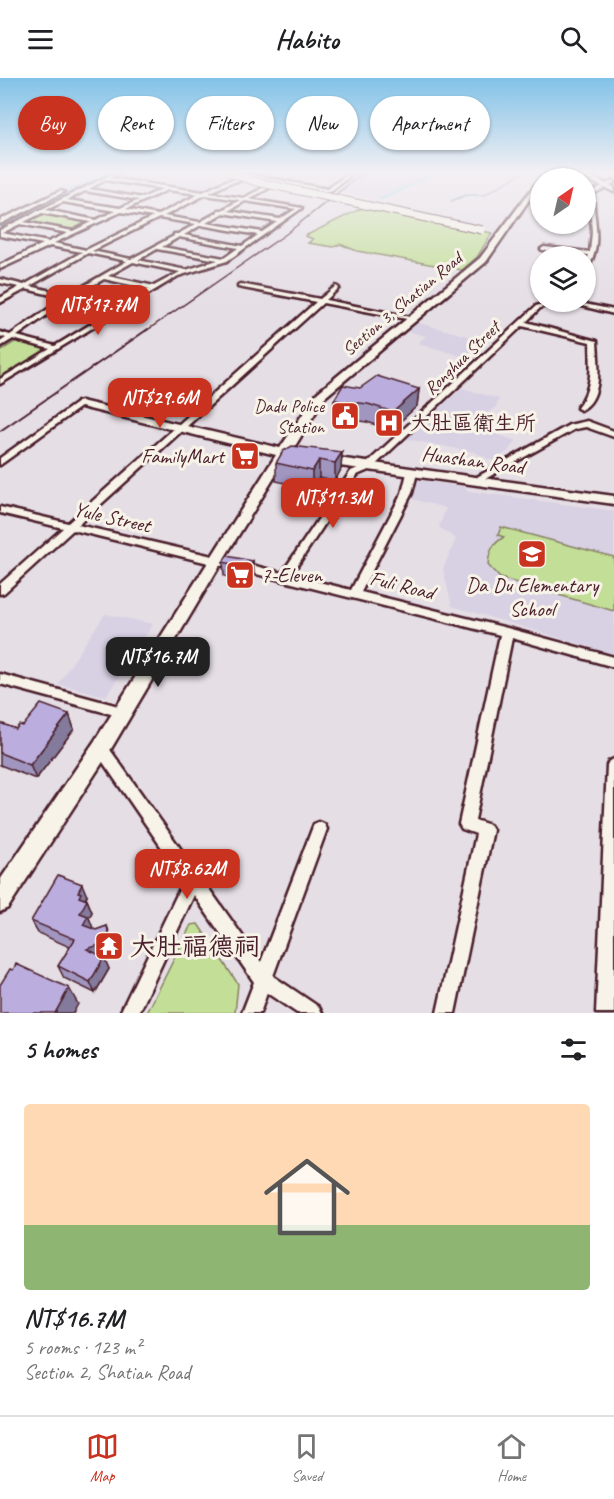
<!DOCTYPE html>
<html lang="en">
<head>
<meta charset="utf-8">
<style>
	:root { --surface:#fff; --page:#f6f6f6; --text:#202124; --muted:#757577; --line:#e0e0e0; --accent:#c8321e }
	body { margin:0; font-family:Caveat,"LXGW WenKai TC",sans-serif; background:var(--page); color:var(--text); height:100vh; display:flex; flex-direction:column; font-size:22px; white-space:nowrap }
	* { box-sizing:border-box; margin:0 }
	p { font-size:20px; color:var(--muted) }
	.icon { flex:none; width:33px; height:33px; fill:none; stroke:currentColor; stroke-width:2; stroke-linecap:round; stroke-linejoin:round }
	.map { position:relative; height:935px; overflow:hidden }
	.details { display:flex; flex-direction:column; background:var(--surface); flex:1 }
	.details>* { flex:none }
	.banner { position:absolute; left:18px; top:18px; width:579px; height:54px; display:flex; gap:12px }
	.needle { width:39px; rotate:34deg }
	.controls { position:absolute; left:530px; top:90px; display:grid; gap:12px }
	.controls a { display:grid; place-items:center; width:66px; height:66px; border-radius:50%; background:var(--surface); box-shadow:0 2px 4px #0004; font-size:30px }
	.price { position:absolute; translate:-50% -51px; padding:0 14px; border-radius:12px; background:var(--accent); color:#fff; font-size:20px; line-height:39px; filter:drop-shadow(0 2px 3px #0008) }
	.price::after { content:''; position:absolute; left:50%; top:36px; width:18px; height:14px; margin-left:-9px; background:inherit; clip-path:polygon(0 0,100% 0,50% 100%) }
	.price.current { background:#222; color:#fff }
	ul { padding:0; list-style:none }
	li { display:grid; align-content:center; gap:12px; height:318px; padding:0 24px }
	li span { display:grid; place-items:center; height:186px; border-radius:6px; color:#555 }
	li>.icon { margin-inline-start:auto }
	span .icon { width:108px; height:108px; fill:#fffc; stroke-width:1 }
	li b { font-size:26px }
	h2 { display:flex; justify-content:space-between; align-items:center; height:72px; padding:0 24px; font-size:26px }
	.pill { padding:0 21px; border-radius:27px; background:var(--surface); box-shadow:0 2px 4px #0004; font-size:21px; line-height:54px }
	.pill.current { background:var(--accent); color:#fff }
	header { display:flex; justify-content:space-between; align-items:center; height:78px; padding:0 24px; background:var(--surface); font-size:27px; font-weight:700 }
	.menu { display:flex; justify-content:space-around; align-items:center; height:84px; border-top:2px solid var(--line); background:var(--surface); font-size:16px; color:var(--muted) }
	.menu a { display:grid; justify-items:center; gap:3px }
	.menu .current { color:var(--accent) }
	.map>svg:first-child { display:block }
</style>
</head>
<body>
<header><svg class="icon" aria-label="menu" viewBox="0 0 24 24"><path d="M4 6h16M4 12h16M4 18h16"/></svg>Habito<svg class="icon" aria-label="search" viewBox="0 0 24 24"><circle cx="10" cy="10" r="6"/><path d="M15 15l6 6"/></svg></header>
<div class="map">
<svg width="614" height="935" viewBox="0 0 614 935">
	<rect width="100%" height="100%" fill="#e5dee5"/>
	<filter id="ink" filterUnits="userSpaceOnUse"><feTurbulence type="fractalNoise" baseFrequency=".0167" numOctaves="2"/><feDisplacementMap in="SourceGraphic" scale="12" xChannelSelector="R" yChannelSelector="G"/><feConvolveMatrix kernelMatrix="1 2 1 2 8 2 1 2 1" color-interpolation-filters="sRGB"/></filter>
	<g filter="url(#ink)">
		<!-- built -->
		<path fill="#d8d0e3" d="M244,94H316L281,104Z
			M357,94H431L433,96L376,122L332,112Z
			M190,98L225,103L199,114L164,108Z
			M414,244L487,263L464,279L418,265L426,258L403,252Z
			M462,310L499,321L496,329L487,335L466,341L492,349L496,356L516,363L508,373L493,383L474,374L406,361Z
			M416,402L465,409L468,413L614,433V576L452,528L443,491L456,461L439,449L446,430L409,420Z
			M105,536L153,546L106,618L58,606Z"/>
		<!-- green -->
		<path fill="#c3df97" stroke="#867f61" stroke-width="1.5" d="M366,128L492,155L477,179L462,192L357,173L340,166L334,169L308,165L313,161L305,158Z
			M45,134L91,143L71,152L27,144Z
			M18,262L50,270L0,300V273Z
			M501,449L614,479V533L500,500L488,487C489,474 492,466 504,459L498,457Z
			M198,846L238,906L235,935H147L191,847Z"/>
		<g fill="none" stroke-linecap="round" stroke-linejoin="round">
			<!-- stream -->
			<path stroke="#6f8d9c" stroke-width="1.5" d="M451,123L466,117H484L523,94"/>
			<!-- canal -->
			<path fill="#88d6e7" fill-rule="evenodd" d="M106,94H111L0,151V147Z
				M435,94H440L383,122L378,121Z"/>
			<!-- street casing -->
			<g stroke="#4a1f2b" stroke-width="5">
				<path id="street" d="M116,94H120L109,100L203,114L226,103L241,100L243,102L229,105L209,115L244,120L274,104L257,101L236,94L327,111L351,94H355L330,114L278,105L249,121L302,130L227,183L178,198L0,306V301L50,271L13,261L0,269V264L6,260L0,258V254L10,257L64,220L26,211L0,225V220L19,209L0,205V201L24,207L82,174L50,168L0,191V187L43,166L0,158V152ZM105,102L162,111L143,120L89,111ZM167,112L199,116L158,137L126,131ZM85,113L139,122L120,130L67,122ZM205,117L240,122L222,132H218V134L200,144L164,138ZM245,123L296,131L280,141L228,133ZM63,124L115,133L96,142L46,132ZM121,134L153,139L86,172L54,165ZM42,135L91,144L73,153L24,144ZM223,135L277,144L262,154L206,145ZM159,140L196,146L178,156H174V158L131,181L92,173ZM20,146L68,155L48,164L2,155ZM201,147L258,157L242,168L184,157ZM179,159L238,170L224,180L162,169ZM157,171L218,182L186,192L138,182ZM88,175L127,183L68,217L30,208ZM133,184L180,194L154,208L108,198ZM104,201L149,211L119,229L74,218ZM70,221L114,232L55,268L17,258Z
					M614,102V105L593,116C594,145 603,166 587,192L585,193V186L589,177L542,172L541,171L544,169L590,174L592,154L589,115Z
					M60,113L64,114L0,146V142Z
					M240,206L320,221L336,208L339,210L326,222L415,240L412,242L323,225L78,447L221,480L225,481L226,484L225,487L221,488L73,452L4,515L0,516V506L63,450L0,435V429L68,445L316,224L238,209V207Z
					M550,224H558L540,230L526,244L597,263C598,285 604,320 581,332L577,330C593,310 591,289 590,264L522,248L371,391L357,397L291,497L351,512L402,415L407,395L412,392L415,393L417,395L412,415L361,514L507,550L614,579V589L512,560L475,742L490,747L493,752L455,935H437L476,756L462,751L459,746L500,557L240,492L235,488L240,484L282,495L351,393L365,387L536,228Z
					M566,224H575L614,232V236Z
					M78,324H81L85,326L0,387V380Z
					M587,343L614,353V359L586,349L575,351L485,401L482,402L477,399L569,347Z
					M0,596L122,629L127,630L129,634L127,638L122,639L0,606Z
					M101,664L106,666L261,884L314,746L319,744L324,746L327,751L273,898L319,929L322,935H297L267,915L260,935H242L254,904L194,817L139,935H120L184,802L96,674L94,670L96,666Z
					M614,681V935H596L607,687L609,683Z"/>
			</g>
			<!-- secondary casing -->
			<g stroke="#4a1f2b" stroke-width="5">
				<path id="secondary" d="M540,100V106L486,184L325,319L292,373L299,377L293,381L287,379L223,482L108,676L8,830L0,834V802L94,664L276,377L77,328V324L81,323L280,370L317,315L480,180Z
					M323,378L614,418V426L318,385L317,382Z"/>
			</g>
			<!-- primary casing -->
			<g stroke="#4a1f2b" stroke-width="5">
				<path id="primary" d="M573,94H580L614,109V114Z"/>
			</g>
			<!-- street -->
			<use href="#street" fill="#f7f3e8" fill-rule="evenodd"/>
			<!-- secondary -->
			<use href="#secondary" fill="#f7f3e8" fill-rule="evenodd"/>
			<!-- primary -->
			<use href="#primary" fill="#f7f3e8" fill-rule="evenodd"/>
			<!-- rail-far1 -->
			<path stroke="#4a1f2b" stroke-width="1.5" d="M146,253L286,156L364,94"/>
			<!-- rail -->
			<path stroke="#4a1f2b" stroke-width="2" d="M0,353L148,251"/>
			<!-- secondary-bridge casing -->
			<g stroke="#4a1f2b" stroke-width="9" stroke-linecap="butt">
				<path id="secondary-bridge" d="M228,94L253,103L482,152"/>
			</g>
			<!-- secondary-bridge -->
			<use href="#secondary-bridge" stroke="#f7f3e8" stroke-width="7"/>
		</g>
		<!-- wall -->
		<path fill="#a196c0" stroke="#4a1f2b" stroke-width="1.5" d="M360,310L419,311L417,328L391,352L367,344L333,339L334,322Z
			M342,374L341,391L335,403L319,400L312,411L276,403V385Z
			M253,483L254,497L249,505L224,498L223,484Z
			M69,636L74,651L36,701L0,687V645L16,651Z
			M87,818L86,821L87,822L92,834L89,840L93,851L96,852L107,848L111,860L114,874L103,879L109,891L95,915L64,900L58,888L70,869L38,855L31,843Z"/>
		<!-- shaded-wall -->
		<path fill="#837a9c" stroke="#4a1f2b" stroke-width="1.5" d="M419,311L417,328L391,352L393,334Z
			M342,374L341,391L335,403V385Z
			M319,382V400L312,411V393Z
			M253,483L254,497L249,505L248,490Z
			M69,636L74,651L36,701L30,687Z
			M82,806L87,818L84,823L87,822L92,834L89,840L93,850L88,859L83,847L80,835L78,814Z
			M107,848L111,860L114,874L93,883L87,871Z
			M104,879L109,891L95,915L90,904Z
			M69,910L78,926L73,935H55Z"/>
		<!-- building -->
		<path fill="#bbaedf" stroke="#4a1f2b" stroke-width="1.5" d="M377,298L419,311L393,334L368,326L334,322L343,307L360,310Z
			M292,368L342,374L335,385L319,382L312,393L276,385L283,373Z
			M227,478L253,483L248,490L223,484Z
			M41,626L69,636L30,687L0,675V645L16,651L19,647L23,648Z
			M58,797L82,806L78,814L81,815L79,819L87,822L80,835L88,838L83,847L96,852L107,848L110,863L87,871L104,879L90,904L58,888L75,861L31,843Z
			M16,886L69,910L55,935H0V907L10,891L13,892Z"/>
	</g>
	<!-- sky -->
	<linearGradient id="sky" x2="0" y2="1"><stop stop-color="#81c2e8"/><stop offset="0.42" stop-color="#f3f0f3"/><stop offset="1" stop-color="#f3f0f3" stop-opacity="0"/></linearGradient>
	<rect width="614" height="224" fill="url(#sky)"/>
	<!-- icons -->
	<defs>
		<g id="civic-square" transform="scale(1.5)"><rect x="-9" y="-9" width="18" height="18" rx="4" fill="#c8321e" stroke="#f7f3e8"/><path d="M-.6-6.5H3V-4.5H.6V-3L4-1V1h2V6H-6V1h2V-1L-.6-3ZM-1.2 2.5V6h2.4V2.5Z" fill="#fff"/></g>
		<g id="hospital-square" transform="scale(1.5)"><rect x="-9" y="-9" width="18" height="18" rx="4" fill="#c8321e" stroke="#f7f3e8"/><path d="M-5-5h3v3.5h4V-5h3V5h-3V1.5h-4V5h-3Z" fill="#fff"/></g>
		<g id="supermarket-square" transform="scale(1.5)"><rect x="-9" y="-9" width="18" height="18" rx="4" fill="#c8321e" stroke="#f7f3e8"/><path d="M-6-5.5h2.5l.6 2H6L4.5 2H-2.5L-4.4-4H-6ZM-1.5 3.2a1.3 1.3 0 1 0 .1 0ZM3 3.2a1.3 1.3 0 1 0 .1 0Z" fill="#fff"/></g>
		<g id="school-square" transform="scale(1.5)"><rect x="-9" y="-9" width="18" height="18" rx="4" fill="#c8321e" stroke="#f7f3e8"/><path d="M0-5L7-2L0 1L-7-2ZM-4 1L0 2.5L4 1V4Q0 6-4 4Z" fill="#fff"/></g>
		<g id="temple-square" transform="scale(1.5)"><rect x="-9" y="-9" width="18" height="18" rx="4" fill="#c8321e" stroke="#f7f3e8"/><path d="M0-6L5-2H3V0L6.5 2.5H4V6H1.5V3h-3V6H-4V2.5H-6.5L-3 0V-2H-5Z" fill="#fff"/></g>
	</defs>
	<g fill-rule="evenodd">
		<use href="#civic-square" x="345" y="338"/>
		<use href="#hospital-square" x="389" y="345"/>
		<use href="#supermarket-square" x="245" y="378"/>
		<use href="#school-square" x="532" y="476"/>
		<use href="#supermarket-square" x="240" y="497"/>
		<use href="#temple-square" x="109" y="868"/>
	</g>
	<g text-anchor="middle" dominant-baseline="central" stroke-width="6" stroke-linejoin="round" paint-order="stroke">
		<!-- far-street labels -->
		<g font-size="18" fill="#4a1f2b" stroke="#f7f3e8">
			<text transform="translate(402 226) rotate(-40)">Section 3, Shatian Road</text>
			<text transform="translate(462 280) rotate(-44)">Ronghua Street</text>
		</g>
		<!-- far-poi labels -->
		<g font-size="18" fill="#4a1f2b" stroke="#f7f3e8" text-anchor="end">
			<text x="324" y="328">Dadu Police<tspan x="324" dy="21">Station</tspan></text>
		</g>
		<!-- poi labels -->
		<g font-size="21" fill="#4a1f2b" stroke="#f7f3e8" text-anchor="start">
			<text x="410" y="345">大肚區衛生所</text>
			<text x="224" y="378" text-anchor="end">FamilyMart</text>
			<text x="261" y="497">7-Eleven</text>
			<text x="532" y="507" text-anchor="middle">Da Du Elementary<tspan x="532" dy="24">School</tspan></text>
		</g>
		<!-- street labels -->
		<g font-size="21" fill="#4a1f2b" stroke="#f7f3e8">
			<text transform="translate(473 382) rotate(8)">Huashan Road</text>
			<text transform="translate(112 439) rotate(13)">Yule Street</text>
			<text transform="translate(402 507) rotate(14)">Fuli Road</text>
		</g>
		<!-- near-poi labels -->
		<g font-size="26" fill="#4a1f2b" stroke="#f7f3e8" text-anchor="start">
			<text x="130" y="868">大肚福德祠</text>
		</g>
	</g>
</svg>
<div class="controls">
<a><svg class="needle" viewBox="-14 -14 28 28"><path d="M0-13l5 13h-10z" fill="#e53935"/><path d="M0 13l5-13h-10z" fill="#757577"/></svg></a>
<a><svg class="icon" aria-label="layers" viewBox="0 0 24 24"><path d="M12 4l9 5-9 5-9-5zM3 14l9 5 9-5"/></svg></a>
</div>
<b class="price" style="left:98px;top:258px">NT$17.7M</b>
<b class="price" style="left:160px;top:351px">NT$29.6M</b>
<b class="price" style="left:333px;top:451px">NT$11.3M</b>
<b class="price current" style="left:158px;top:610px">NT$16.7M</b>
<b class="price" style="left:187px;top:822px">NT$8.62M</b>
<div class="banner">
<a class="pill current">Buy</a>
<a class="pill">Rent</a>
<a class="pill">Filters</a>
<a class="pill">New</a>
<a class="pill">Apartment</a>
</div>
</div>
<section class="details">
<h2>5 homes<svg class="icon" aria-label="filters" viewBox="0 0 24 24"><path d="M4 7h16M4 17h16"/><circle cx="9" cy="7" r="2"/><circle cx="15" cy="17" r="2"/></svg></h2>
<ul>
<li><span style="background:linear-gradient(#ffd9b3 65%,#8fb573 0)"><svg class="icon" aria-label="home" viewBox="0 0 24 24"><path d="M3 11l9-7 9 7M6 9v11h12V9"/></svg></span><div><b>NT$16.7M</b><p>5 rooms · 123 m²</p><p>Section 2, Shatian Road</p></div></li>
</ul>
</section>
<nav class="menu">
<a class="current"><svg class="icon" aria-label="map" viewBox="0 0 24 24"><path d="M3 6l6-2 6 2 6-2v14l-6 2-6-2-6 2zM9 4v14M15 6v14"/></svg>Map</a>
<a><svg class="icon" aria-label="saved" viewBox="0 0 24 24"><path d="M7 4h10v16l-5-4-5 4z"/></svg>Saved</a>
<a><svg class="icon" aria-label="home" viewBox="0 0 24 24"><path d="M3 11l9-7 9 7M6 9v11h12V9"/></svg>Home</a>
</nav>
</body>
</html>
